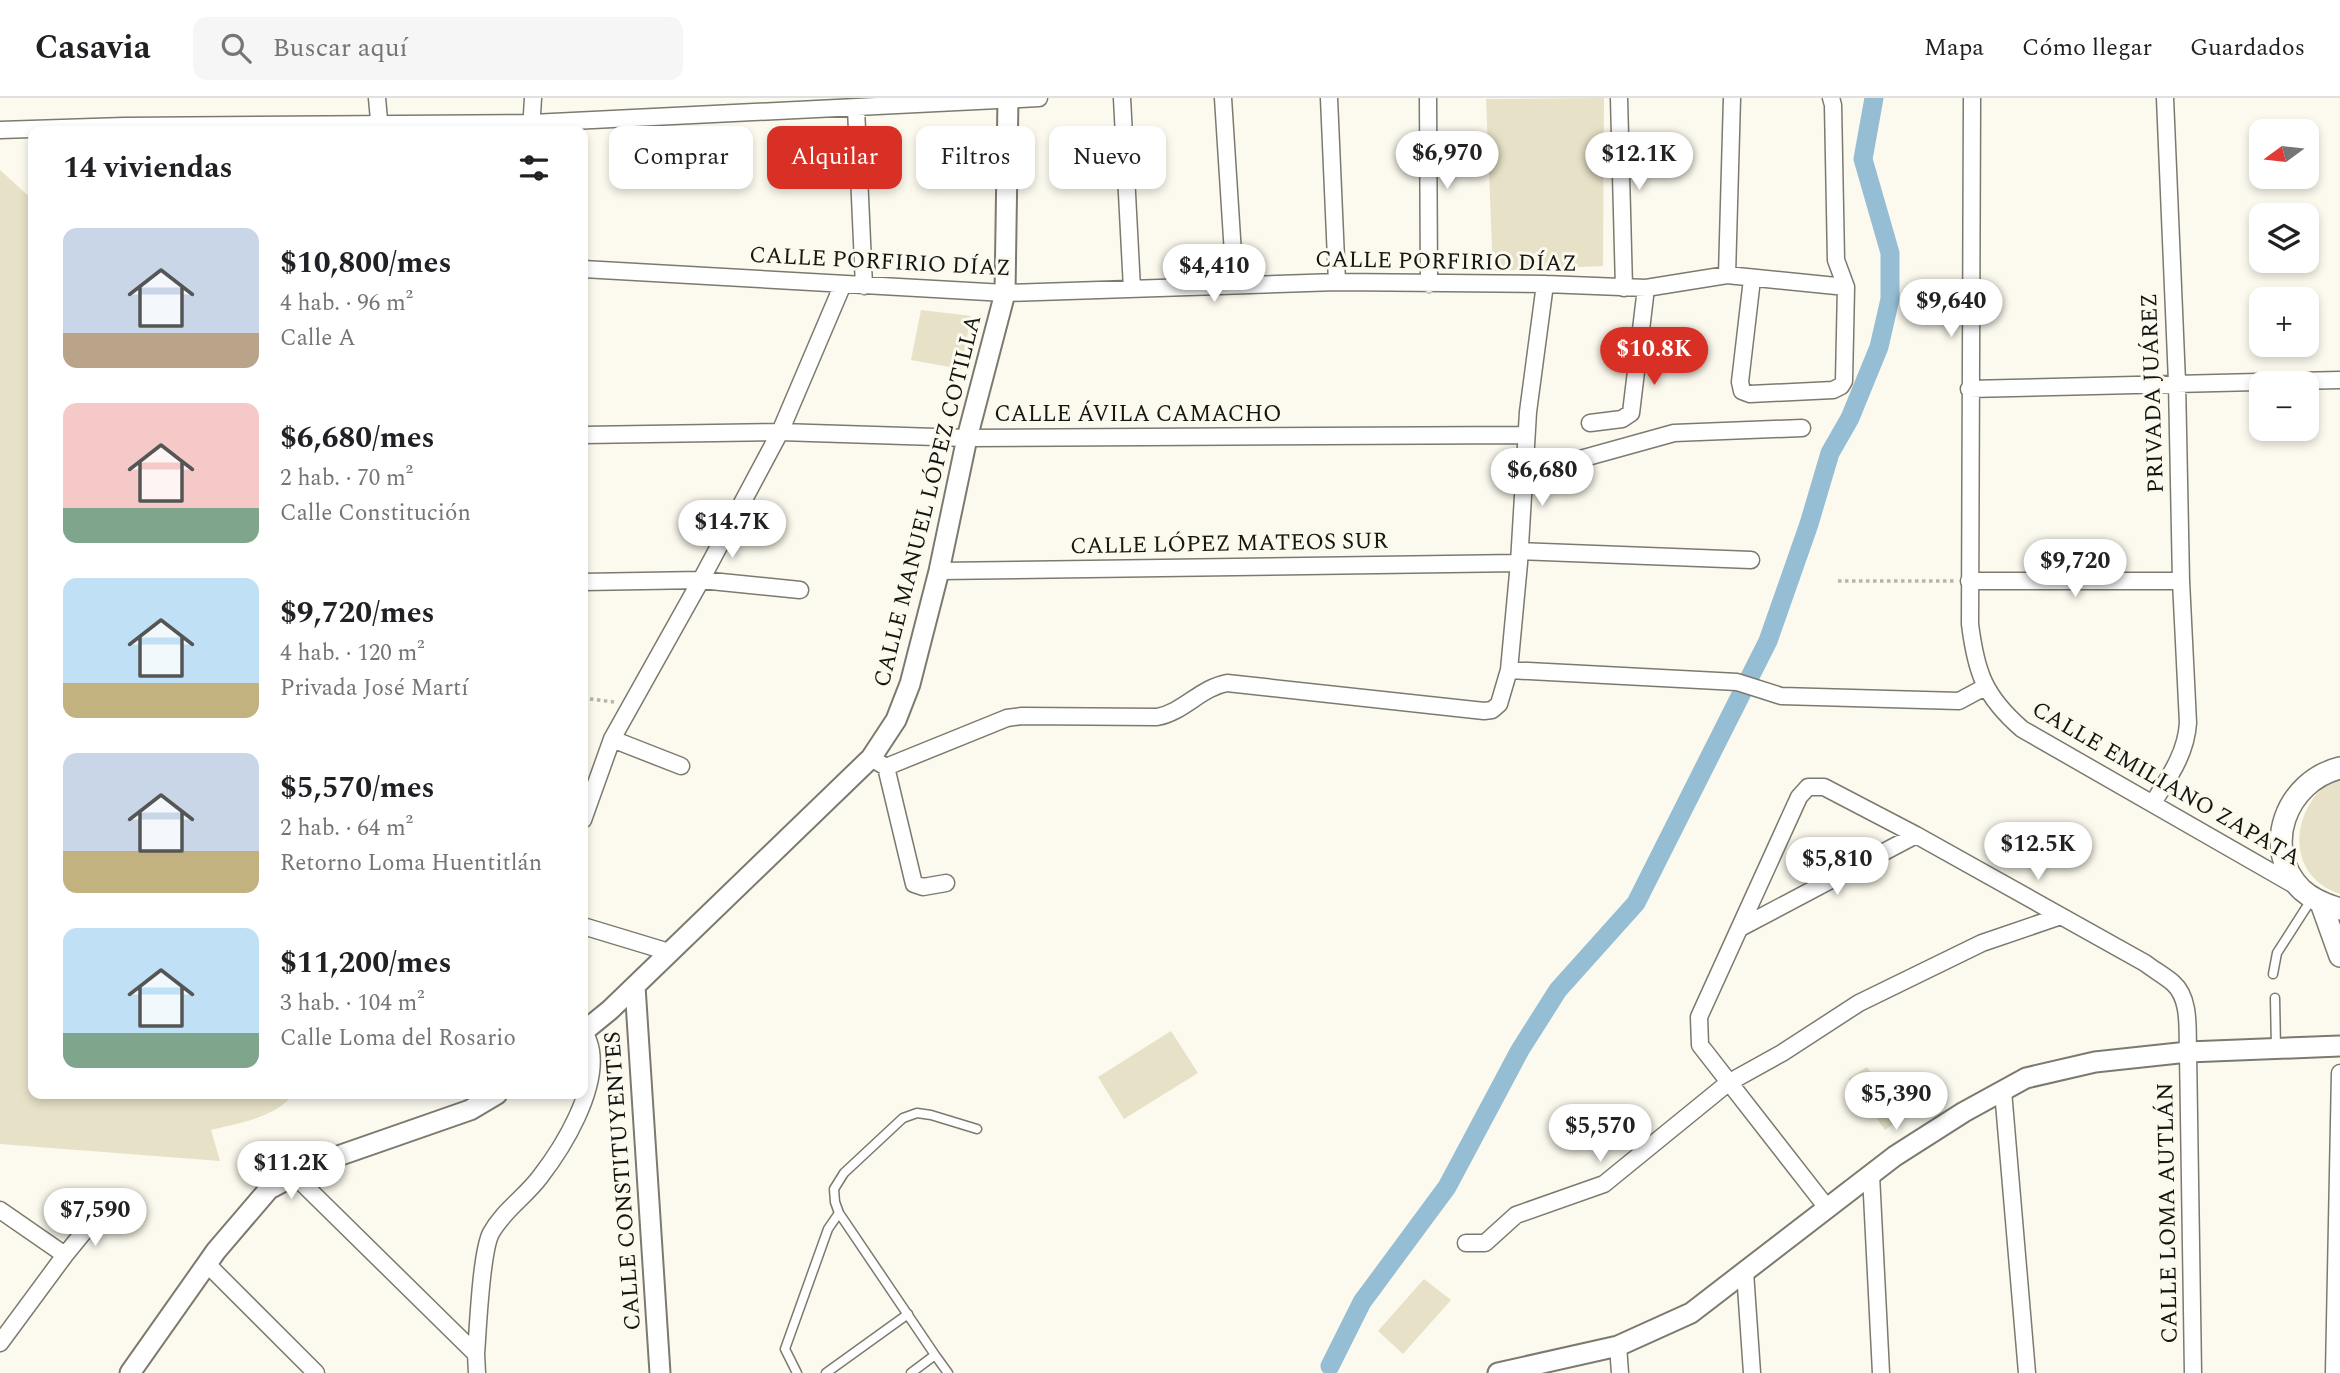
<!DOCTYPE html>
<html lang="es">
<head>
<meta charset="utf-8">
<style>
	:root { --surface:#fff; --page:#f6f6f6; --text:#202124; --muted:#757577; --line:#e0e0e0; --accent:#d93025 }
	body { margin:0; font-family:Spectral,serif; background:var(--page); color:var(--text); height:100vh; display:flex; flex-direction:column; font-size:26px; white-space:nowrap }
	* { box-sizing:border-box; margin:0 }
	p { font-size:23px; color:var(--muted) }
	.icon { flex:none; width:38px; height:38px; fill:none; stroke:currentColor; stroke-width:2; stroke-linecap:round; stroke-linejoin:round }
	.map { position:relative; flex:1; overflow:hidden }
	.side { position:absolute; left:28px; top:28px; width:560px; height:973px; display:flex; flex-direction:column; background:var(--surface); border-radius:14px; box-shadow:0 4px 10px #0003 }
	.side>* { flex:none }
	.guide { position:absolute; left:609px; top:28px; width:665px; height:63px; display:flex; gap:14px }
	.needle { width:46px; rotate:255deg }
	.controls { position:absolute; left:2249px; top:21px; display:grid; gap:14px }
	.controls a { display:grid; place-items:center; width:70px; height:70px; border-radius:14px; background:var(--surface); box-shadow:0 4px 10px #0003; font-size:35px }
	.price { position:absolute; translate:-50% -60px; padding:0 16px; border-radius:24px; background:#fff; color:#222; font-size:23px; line-height:46px; filter:drop-shadow(0 2px 4px #0008) }
	.price::after { content:''; position:absolute; left:50%; top:42px; width:21px; height:16px; margin-left:-10px; background:inherit; clip-path:polygon(0 0,100% 0,50% 100%) }
	.price.on { background:var(--accent); color:#fff }
	ul { padding:0; list-style:none }
	li { display:flex; align-items:center; gap:21px; height:175px; padding:0 35px }
	li span { display:grid; place-items:center; flex:none; width:196px; height:140px; border-radius:14px; color:#555 }
	li>.icon { margin-inline-start:auto }
	span .icon { width:84px; height:84px; fill:#fffc; stroke-width:1 }
	li b { font-size:30px }
	h2 { display:flex; justify-content:space-between; align-items:center; height:84px; padding:0 35px; font-size:30px }
	.chip { padding:0 24px; border-radius:14px; background:var(--surface); box-shadow:0 4px 10px #0003; font-size:24px; line-height:63px }
	.chip.on { background:var(--accent); color:#fff }
	header { display:flex; align-items:center; gap:42px; box-sizing:border-box; height:98px; padding:0 35px; background:var(--surface); border-bottom:2px solid var(--line) }
	header strong { font-size:33px }
	nav { display:flex; gap:38px; margin-inline-start:auto; font-size:24px }
	.search { width:490px; height:63px; background:var(--page); display:flex; align-items:center; gap:18px; box-sizing:border-box; padding:0 24px; border-radius:14px; color:var(--muted); font-size:26px }
	.map>svg:first-child { display:block }
</style>
</head>
<body>
<header>
<strong>Casavia</strong>
<div class="search"><svg class="icon" aria-label="search" viewBox="0 0 24 24"><circle cx="10" cy="10" r="6"/><path d="M15 15l6 6"/></svg>Buscar aquí</div>
<nav><a>Mapa</a><a>Cómo llegar</a><a>Guardados</a></nav>
</header>
<div class="map">
<svg width="2340" height="1275" viewBox="0 0 2340 1275">
	<rect width="100%" height="100%" fill="#fcfaee"/>
	<!-- green -->
	<path fill="#e6e1c7" d="M1604,0L1603,168L1493,173L1486,1Z
		M0,72L33,102V996H293C278,1019 236,1026 211,1032L220,1063L0,1046Z
		M921,212L971,218L961,271L911,262Z
		M2340,676V796C2280,776 2292,703 2340,676Z
		M1171,933L1198,975L1124,1021L1098,979Z
		M1867,969L1902,1020L1885,1032L1848,981Z
		M1424,1181L1451,1202L1403,1256L1378,1233Z"/>
	<g fill="none" stroke-linecap="round" stroke-linejoin="round">
		<!-- canal -->
		<path stroke="#95bed4" stroke-width="19" d="M1330,1268L1362,1204L1447,1089L1520,952L1558,892L1636,805L1768,543L1809,426L1830,355L1850,320L1879,249L1890,201V155L1863,61L1874,0"/>
		<!-- service casing -->
		<g stroke="#7c7a6f" stroke-width="11">
			<path id="service" d="M2273,876L2277,855L2311,802
				M2275,900L2276,950
				M935,1257L839,1115L835,1104L834,1091L844,1075L903,1020L917,1015L931,1017L977,1031
				M797,1275L785,1251L828,1131L839,1115
				M826,1275L908,1216
				M911,1275L935,1257L948,1275"/>
		</g>
		<!-- minor casing -->
		<g stroke="#7c7a6f" stroke-width="19">
			<path id="minor" d="M377,0L380,33
				M1122,0L1132,191
				M1223,0L1235,187
				M1329,0L1337,184
				M1428,0L1429,186
				M1619,0L1624,190
				M1972,0L1970,526C1976,574 1984,598 2022,631L2296,788
				M856,10L864,188
				M0,32L124,28L532,25L1039,0
				M531,33L533,0
				M583,171L1005,195L1337,184L1545,186L1646,190L1727,177L1846,189
				M1727,177L1732,0
				M1752,181L1740,284L1742,293L1750,296L1833,292L1841,288L1844,283L1846,189L1836,162L1833,7L1831,0
				M1969,291L2340,282
				M1590,325L1622,321L1631,315L1646,190
				M583,337L780,334L967,340L1526,337
				M1526,376L1674,335L1802,330
				M1520,453L1751,462
				M939,473L1519,465
				M1969,483H2181
				M583,484L701,482L800,492
				M1509,572L1737,584L1781,598L1959,603L1985,589
				M612,641L681,668
				M871,660L886,669L1007,620L1022,618L1157,619C1184,614 1200,590 1227,585L1484,613L1492,612L1499,606L1509,572L1519,465L1528,314L1545,186
				M886,669L914,786L923,789L946,785
				M2153,705C2169,679 2186,656 2188,625L2181,483L2177,284L2165,0
				M583,722L612,641L701,482L780,334L843,186
				M583,828L669,854
				M1742,829L1916,737
				M2003,993L2027,1275
				M1871,1077L1881,1275
				M295,1078L476,1256
				M1828,1111L1700,947L1699,919L1799,699L1808,689H1824L1916,737L2145,865C2154,872 2165,878 2173,885C2191,901 2187,932 2188,954L2193,1275
				M0,1112L65,1157
				M1466,1145H1485L1516,1117L1604,1086L1728,985L1782,955L1859,905L1982,845L2061,818
				M207,1166L316,1275
				M1745,1174L1752,1275
				M0,1245L65,1157L96,1119
				M1618,1248L1620,1275
				M477,1275L476,1256C478,1230 481,1154 491,1135C503,1113 525,1099 540,1079C564,1048 597,993 591,953C590,946 587,939 584,933
				M2334,1275L2340,975"/>
		</g>
		<!-- tertiary casing -->
		<g stroke="#7c7a6f" stroke-width="23">
			<path id="tertiary" d="M635,888L660,1275
				M583,934L610,912L871,660L896,622L910,586L939,473L967,340L1005,195L1008,0
				M130,1275L216,1153L269,1091L318,1065L470,1012L497,996
				M1498,1275L1618,1248L1691,1215L1895,1058L1964,1014L2026,980L2095,964L2188,954L2340,948"/>
		</g>
		<!-- secondary casing -->
		<g stroke="#7c7a6f" stroke-width="24">
			<path id="secondary" d="M2340,670C2286,683 2260,751 2302,792C2313,802 2326,807 2340,811
				M2321,805L2340,858"/>
		</g>
		<!-- path -->
		<path stroke="#b6b5ab" stroke-width="3.5" stroke-dasharray="3.5 3.5" stroke-linecap="butt" d="M1838,483H1955
			M583,600L614,604"/>
		<!-- service -->
		<use href="#service" stroke="#fff" stroke-width="8"/>
		<!-- minor -->
		<use href="#minor" stroke="#fff" stroke-width="16"/>
		<!-- tertiary -->
		<use href="#tertiary" stroke="#fff" stroke-width="19"/>
		<!-- secondary -->
		<use href="#secondary" stroke="#fff" stroke-width="21"/>
	</g>
	<g text-anchor="middle" dominant-baseline="central" stroke-width="6" stroke-linejoin="round" paint-order="stroke">
		<!-- street labels -->
		<g font-size="23" fill="#151511" stroke="#fcfaee">
			<text transform="translate(880 164) rotate(3)">CALLE PORFIRIO DÍAZ</text>
			<text transform="translate(1446 164) rotate(1)">CALLE PORFIRIO DÍAZ</text>
			<text transform="translate(2153 295) rotate(-92)">PRIVADA JUÁREZ</text>
			<text x="1138" y="316">CALLE ÁVILA CAMACHO</text>
			<text transform="translate(928 403) rotate(-76)">CALLE MANUEL LÓPEZ COTILLA</text>
			<text transform="translate(1229 446) rotate(-1)">CALLE LÓPEZ MATEOS SUR</text>
			<text transform="translate(2166 686) rotate(30)">CALLE EMILIANO ZAPATA</text>
			<text transform="translate(623 1083) rotate(-94)">CALLE CONSTITUYENTES</text>
			<text transform="translate(2168 1115) rotate(-91)">CALLE LOMA AUTLÁN</text>
		</g>
	</g>
</svg>
<div class="controls">
<a><svg class="needle" viewBox="-14 -14 28 28"><path d="M0-13l5 13h-10z" fill="#e53935"/><path d="M0 13l5-13h-10z" fill="#757577"/></svg></a>
<a><svg class="icon" aria-label="layers" viewBox="0 0 24 24"><path d="M12 4l9 5-9 5-9-5zM3 14l9 5 9-5"/></svg></a>
<a>+</a>
<a>−</a>
</div>
<b class="price" style="left:1447px;top:93px">$6,970</b>
<b class="price" style="left:1639px;top:94px">$12.1K</b>
<b class="price" style="left:1214px;top:206px">$4,410</b>
<b class="price" style="left:1951px;top:241px">$9,640</b>
<b class="price on" style="left:1654px;top:289px">$10.8K</b>
<b class="price" style="left:1542px;top:410px">$6,680</b>
<b class="price" style="left:732px;top:462px">$14.7K</b>
<b class="price" style="left:2075px;top:501px">$9,720</b>
<b class="price" style="left:2038px;top:784px">$12.5K</b>
<b class="price" style="left:1837px;top:799px">$5,810</b>
<b class="price" style="left:1896px;top:1034px">$5,390</b>
<b class="price" style="left:1600px;top:1066px">$5,570</b>
<b class="price" style="left:291px;top:1103px">$11.2K</b>
<b class="price" style="left:95px;top:1150px">$7,590</b>
<div class="guide">
<a class="chip">Comprar</a>
<a class="chip on">Alquilar</a>
<a class="chip">Filtros</a>
<a class="chip">Nuevo</a>
</div>
<section class="side">
<h2>14 viviendas<svg class="icon" aria-label="filters" viewBox="0 0 24 24"><path d="M4 7h16M4 17h16"/><circle cx="9" cy="7" r="2"/><circle cx="15" cy="17" r="2"/></svg></h2>
<ul>
<li><span style="background:linear-gradient(#c9d6e8 75%,#b9a48a 0)"><svg class="icon" aria-label="home" viewBox="0 0 24 24"><path d="M3 11l9-7 9 7M6 9v11h12V9"/></svg></span><div><b>$10,800/mes</b><p>4 hab. · 96 m²</p><p>Calle A</p></div></li>
<li><span style="background:linear-gradient(#f6c9c9 75%,#7fa58c 0)"><svg class="icon" aria-label="home" viewBox="0 0 24 24"><path d="M3 11l9-7 9 7M6 9v11h12V9"/></svg></span><div><b>$6,680/mes</b><p>2 hab. · 70 m²</p><p>Calle Constitución</p></div></li>
<li><span style="background:linear-gradient(#bfe0f5 75%,#c2b280 0)"><svg class="icon" aria-label="home" viewBox="0 0 24 24"><path d="M3 11l9-7 9 7M6 9v11h12V9"/></svg></span><div><b>$9,720/mes</b><p>4 hab. · 120 m²</p><p>Privada José Martí</p></div></li>
<li><span style="background:linear-gradient(#c9d6e8 70%,#c2b280 0)"><svg class="icon" aria-label="home" viewBox="0 0 24 24"><path d="M3 11l9-7 9 7M6 9v11h12V9"/></svg></span><div><b>$5,570/mes</b><p>2 hab. · 64 m²</p><p>Retorno Loma Huentitlán</p></div></li>
<li><span style="background:linear-gradient(#bfe0f5 75%,#7fa58c 0)"><svg class="icon" aria-label="home" viewBox="0 0 24 24"><path d="M3 11l9-7 9 7M6 9v11h12V9"/></svg></span><div><b>$11,200/mes</b><p>3 hab. · 104 m²</p><p>Calle Loma del Rosario</p></div></li>
</ul>
</section>
</div>
</body>
</html>
